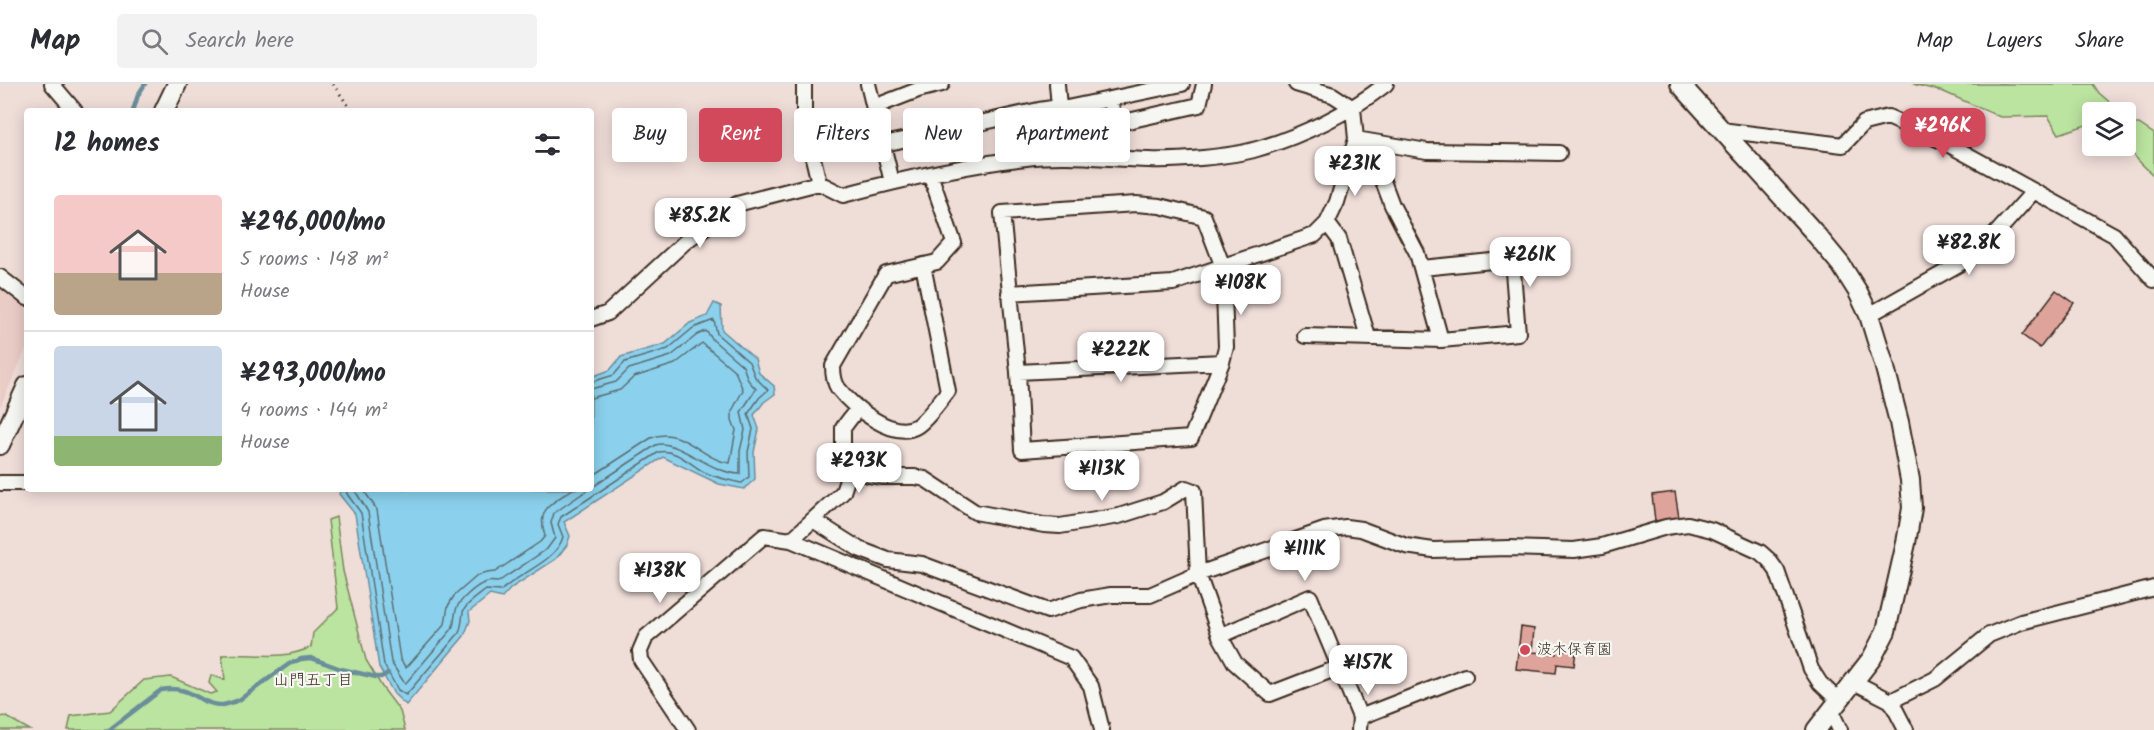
<!DOCTYPE html>
<html lang="en">
<head>
<meta charset="utf-8">
<style>
	:root { --surface:#fff; --page:#f2f2f3; --text:#2b2b33; --muted:#7c7c81; --line:#e1e1e2; --accent:#d1495b }
	body { margin:0; font-family:Kalam,"Klee One",sans-serif; background:var(--page); color:var(--text); height:100vh; display:flex; flex-direction:column; font-size:22px; white-space:nowrap }
	* { box-sizing:border-box; margin:0 }
	p { font-size:20px; color:var(--muted) }
	.icon { flex:none; width:33px; height:33px; fill:none; stroke:currentColor; stroke-width:2; stroke-linecap:round; stroke-linejoin:round }
	.map { position:relative; flex:1; overflow:hidden }
	.panel { position:absolute; left:24px; top:24px; width:570px; height:384px; display:flex; flex-direction:column; background:var(--surface); border-radius:6px; box-shadow:0 3px 15px #0003 }
	.panel>* { flex:none }
	.banner { position:absolute; left:612px; top:24px; width:570px; height:54px; display:flex; gap:12px }
	.tools { position:absolute; left:2082px; top:18px; display:grid; gap:12px }
	.tools a { display:grid; place-items:center; width:54px; height:54px; border-radius:6px; background:var(--surface); box-shadow:0 3px 15px #0003; font-size:30px }
	.price { position:absolute; translate:-50% -51px; padding:0 14px; border-radius:12px; background:#fff; color:#222; font-size:20px; line-height:39px; filter:drop-shadow(0 2px 3px #0008) }
	.price::after { content:''; position:absolute; left:50%; top:36px; width:18px; height:14px; margin-left:-9px; background:inherit; clip-path:polygon(0 0,100% 0,50% 100%) }
	.price.on { background:var(--accent); color:#fff }
	ul { padding:0; list-style:none }
	li { display:flex; align-items:center; gap:18px; height:150px; padding:0 30px }
	li+li { border-top:2px solid var(--line) }
	li span { display:grid; place-items:center; flex:none; width:168px; height:120px; border-radius:6px; color:#555 }
	li>.icon { margin-inline-start:auto }
	span .icon { width:72px; height:72px; fill:#fffc; stroke-width:1 }
	li b { font-size:26px }
	h2 { display:flex; justify-content:space-between; align-items:center; height:72px; padding:0 30px; font-size:26px }
	.chip { padding:0 21px; border-radius:6px; background:var(--surface); box-shadow:0 3px 15px #0003; font-size:21px; line-height:54px }
	.chip.on { background:var(--accent); color:#fff }
	header { display:flex; align-items:center; gap:36px; box-sizing:border-box; height:84px; padding:0 30px; background:var(--surface); border-bottom:2px solid var(--line) }
	header strong { font-size:28px }
	nav { display:flex; gap:33px; margin-inline-start:auto; font-size:21px }
	.search { width:420px; height:54px; background:var(--page); display:flex; align-items:center; gap:15px; box-sizing:border-box; padding:0 21px; border-radius:6px; color:var(--muted); font-size:22px }
	.map>svg:first-child { display:block }
</style>
</head>
<body>
<header>
<strong>Map</strong>
<div class="search"><svg class="icon" aria-label="search" viewBox="0 0 24 24"><circle cx="10" cy="10" r="6"/><path d="M15 15l6 6"/></svg>Search here</div>
<nav><a>Map</a><a>Layers</a><a>Share</a></nav>
</header>
<div class="map">
<svg width="2154" height="646" viewBox="0 0 2154 646">
	<rect width="100%" height="100%" fill="#efddd8"/>
	<filter id="ink" filterUnits="userSpaceOnUse"><feTurbulence type="fractalNoise" baseFrequency=".0167" numOctaves="2"/><feDisplacementMap in="SourceGraphic" scale="12" xChannelSelector="R" yChannelSelector="G"/><feConvolveMatrix kernelMatrix="1 2 1 2 8 2 1 2 1" color-interpolation-filters="sRGB"/></filter>
	<g filter="url(#ink)">
		<!-- built -->
		<path fill="#eaccc6" d="M0,199L27,221V263L0,323Z"/>
		<!-- green -->
		<path fill="#bbe4a0" stroke="#7b875f" stroke-width="1.5" d="M1913,0H2093L2099,9L2121,28H2092V39L2059,50L2048,32L2000,33L1944,8Z
			M2126,40H2139L2154,50V92C2135,73 2125,68 2126,40Z
			M336,433L343,487L366,576L382,603L400,627L405,646H68L71,632L110,627L144,596L171,593L210,610L217,608L209,599L211,591L225,596L222,571C255,568 280,578 311,563L313,549L338,524L328,436Z
			M5,632L30,646H0V633Z"/>
		<!-- water -->
		<path fill="#8bd1ed" stroke="#6b8e9a" stroke-width="1.5" d="M714,219L721,222L722,246L755,275L759,289L774,302L775,310L764,318L754,331L759,345L754,368L755,395L744,405L719,400L663,373L564,438L570,452L567,461L556,475L511,504L502,514L490,511L469,528L470,537L464,552L406,621L394,610L379,583L355,430L339,410L341,405H591V293L610,286L621,273L665,260L690,239L707,232Z"/>
		<g fill="none" stroke-linecap="round" stroke-linejoin="round">
			<!-- shore -->
			<path stroke="#5b6d71" stroke-width="1.5" d="M591,305L616,298L629,285L671,272L697,251L706,247L713,256L743,282L748,296L756,305L741,328L745,346L740,367V390C711,390 676,354 656,361L591,404
				M591,314L620,306L634,293L675,280L702,259L735,287L743,306L732,327V336L736,346L730,379C703,377 681,340 651,354L591,393
				M346,405L347,410L361,429L384,581L398,606L406,611L459,549C462,541 462,536 463,528C465,520 480,511 486,506L501,507C518,489 556,478 563,453L558,440L561,433L659,368C675,364 691,381 704,388C716,394 728,396 742,399L749,393L748,368L753,345L748,330L759,314L768,306L755,293L749,278L717,250L714,236L693,244L668,265L625,278L614,291L591,298
				M354,405L368,428L391,578L405,600L452,545C455,538 454,533 456,526C458,517 476,502 484,499C489,496 494,498 498,498L547,465L555,454L551,439L554,429L589,405
				M363,405L377,426L400,575L406,584L445,540L448,522L454,512L477,492L486,489L495,488L540,458L545,452C536,424 552,419 573,405"/>
			<!-- stream -->
			<path stroke="#6b8e9a" stroke-width="4.5" d="M133,27L138,11L145,0
				M109,646L161,606C191,600 200,621 220,621C226,621 233,618 239,616L289,580L301,575L311,574L341,585L376,593H381L388,589"/>
		</g>
		<!-- building -->
		<path fill="#dea49c" stroke="#3b2a1e" stroke-width="1.5" d="M2056,206L2074,219L2040,264L2022,251Z
			M1675,408L1679,434L1655,437L1652,411Z
			M1521,543L1534,545L1532,568L1556,570L1557,565L1576,567L1574,582L1557,580L1556,589L1516,585Z"/>
		<g fill="none" stroke-linecap="round" stroke-linejoin="round">
			<!-- street casing -->
			<g stroke="#3b2a1e" stroke-width="18">
				<path id="street" d="M52,0L75,27
					M804,0V36L819,99
					M868,0L892,98
					M1057,0L1059,23
					M1296,0L1333,11L1353,24
					M1110,15L1114,36L1119,39L1199,21L1204,0
					M874,23L918,6L942,0
					M1721,46L1843,61L1864,39L1888,33L1944,58L2114,151L2154,196
					M1356,55L1427,67L1559,69
					M884,60L1039,26L1059,23L1067,24L1182,0
					M1350,74L1378,84L1392,121L1417,169L1441,256
					M1136,120L1160,122L1204,133L1223,183L1226,263L1222,278L1191,354L1022,366L1018,288L1002,129Z
					M1327,139L1339,155L1368,253
					M923,181L948,307C940,317 927,336 917,342C893,357 852,322 838,304C834,298 833,290 833,282L886,190L937,178L954,159L930,90
					M0,193L27,214
					M1009,209L1173,199L1315,151L1327,139L1337,118L1356,55L1353,24
					M1869,231L1961,179L1991,155L2033,108
					M591,235L608,229L686,157L737,120L819,99L843,111C903,95 964,81 1026,74C1067,69 1107,75 1149,76C1176,77 1231,73 1257,65C1302,52 1349,29 1386,0
					M1305,252L1441,256L1518,249L1512,175L1422,184
					M1018,288L1222,278
					M843,379L869,391L883,393H915L925,395L975,428L1044,441L1060,442L1119,432L1163,418L1186,404L1194,407L1198,490L1220,552L1235,579L1270,610L1340,583
					M0,399H27
					M813,436L859,465L888,476L922,480L1048,527L1081,516L1111,511H1150L1198,490L1324,446L1346,443L1361,445L1406,462L1433,466L1509,464L1574,466L1602,462L1666,443L1688,440L1712,446L1760,468L1769,476L1777,487L1811,585L1820,599L1839,617
					M791,456L843,408L848,393L843,379V344L858,324
					M1220,552L1310,513L1360,633L1359,646
					M1854,598L1891,617L1906,646
					M1891,617L1935,595L1989,551L2021,538L2154,504
					M1831,627L1840,646
					M1360,633L1465,592
					M688,646L641,576L640,567L646,553L764,452L791,456L1071,574L1091,602L1102,646"/>
			</g>
			<!-- secondary casing -->
			<g stroke="#3b2a1e" stroke-width="22">
				<path id="secondary" d="M1680,0L1813,147L1841,181L1858,208L1869,231L1884,280L1899,338L1910,396L1912,424L1906,459L1886,547L1872,574L1816,646
					M164,27L177,0
					M0,361L27,302"/>
			</g>
			<!-- path -->
			<path stroke="#3b2a1e" stroke-width="3" stroke-dasharray="1.5 4.5" stroke-linecap="butt" d="M333,0L347,20L349,27"/>
			<!-- street -->
			<use href="#street" stroke="#f6f6f2" stroke-width="14"/>
			<!-- secondary -->
			<use href="#secondary" stroke="#f6f6f2" stroke-width="18"/>
		</g>
	</g>
	<!-- markers -->
	<circle fill="#d1495b" stroke="#f6f6f2" stroke-width="2" cx="1525" cy="566" r="6"/>
	<g text-anchor="middle" dominant-baseline="central" stroke-width="4.5" stroke-linejoin="round" paint-order="stroke">
		<!-- poi labels -->
		<g font-size="15" fill="#3b2a1e" stroke="#f6f6f2" text-anchor="start">
			<text x="1537" y="566">波木保育園</text>
		</g>
		<!-- neighbourhood labels -->
		<g font-size="16" fill="#3b2a1e" stroke="#f6f6f2">
			<text x="313" y="596">山門五丁目</text>
		</g>
	</g>
</svg>
<div class="tools">
<a><svg class="icon" aria-label="layers" viewBox="0 0 24 24"><path d="M12 4l9 5-9 5-9-5zM3 14l9 5 9-5"/></svg></a>
</div>
<b class="price on" style="left:1943px;top:75px">¥296K</b>
<b class="price" style="left:1355px;top:113px">¥231K</b>
<b class="price" style="left:700px;top:165px">¥85.2K</b>
<b class="price" style="left:1969px;top:192px">¥82.8K</b>
<b class="price" style="left:1530px;top:204px">¥261K</b>
<b class="price" style="left:1241px;top:232px">¥108K</b>
<b class="price" style="left:1121px;top:299px">¥222K</b>
<b class="price" style="left:859px;top:410px">¥293K</b>
<b class="price" style="left:1102px;top:418px">¥113K</b>
<b class="price" style="left:1305px;top:498px">¥111K</b>
<b class="price" style="left:660px;top:520px">¥138K</b>
<b class="price" style="left:1368px;top:612px">¥157K</b>
<div class="banner">
<a class="chip">Buy</a>
<a class="chip on">Rent</a>
<a class="chip">Filters</a>
<a class="chip">New</a>
<a class="chip">Apartment</a>
</div>
<section class="panel">
<h2>12 homes<svg class="icon" aria-label="filters" viewBox="0 0 24 24"><path d="M4 7h16M4 17h16"/><circle cx="9" cy="7" r="2"/><circle cx="15" cy="17" r="2"/></svg></h2>
<ul>
<li><span style="background:linear-gradient(#f6c9c9 65%,#b9a48a 0)"><svg class="icon" aria-label="home" viewBox="0 0 24 24"><path d="M3 11l9-7 9 7M6 9v11h12V9"/></svg></span><div><b>¥296,000/mo</b><p>5 rooms · 148 m²</p><p>House</p></div></li>
<li><span style="background:linear-gradient(#c9d6e8 75%,#8fb573 0)"><svg class="icon" aria-label="home" viewBox="0 0 24 24"><path d="M3 11l9-7 9 7M6 9v11h12V9"/></svg></span><div><b>¥293,000/mo</b><p>4 rooms · 144 m²</p><p>House</p></div></li>
</ul>
</section>
</div>
</body>
</html>
